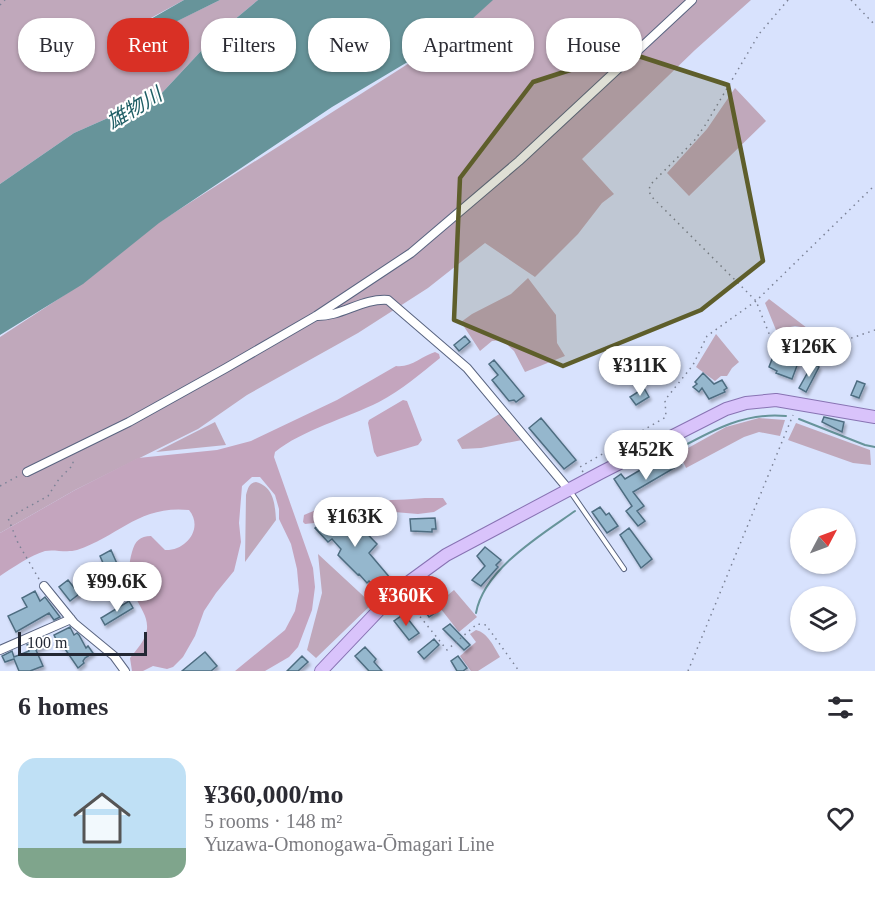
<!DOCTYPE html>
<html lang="en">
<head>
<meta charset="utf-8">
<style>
	:root { --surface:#fff; --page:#f7f7f7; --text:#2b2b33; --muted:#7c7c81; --line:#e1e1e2; --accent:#d93025 }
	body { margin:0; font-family:"Times New Roman","Noto Sans JP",serif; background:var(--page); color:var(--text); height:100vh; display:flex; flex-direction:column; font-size:22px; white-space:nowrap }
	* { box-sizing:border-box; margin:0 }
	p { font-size:20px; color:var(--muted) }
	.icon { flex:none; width:33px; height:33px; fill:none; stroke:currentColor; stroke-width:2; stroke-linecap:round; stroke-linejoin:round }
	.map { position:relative; height:671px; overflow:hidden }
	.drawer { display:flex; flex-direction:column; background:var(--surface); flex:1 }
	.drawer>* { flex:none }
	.top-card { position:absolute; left:18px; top:18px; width:840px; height:54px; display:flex; gap:12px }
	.needle { width:39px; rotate:49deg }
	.controls { position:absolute; left:790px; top:508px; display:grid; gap:12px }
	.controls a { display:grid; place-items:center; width:66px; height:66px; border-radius:50%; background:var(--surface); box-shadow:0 2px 4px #0004; font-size:30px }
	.scale { position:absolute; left:18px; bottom:15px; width:129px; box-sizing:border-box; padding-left:6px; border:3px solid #232834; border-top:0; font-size:16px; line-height:21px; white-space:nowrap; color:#232834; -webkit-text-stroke:4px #fff; paint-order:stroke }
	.price { position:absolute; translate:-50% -51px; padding:0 14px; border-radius:21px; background:#fff; color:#222; font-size:20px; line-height:39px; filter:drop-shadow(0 2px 3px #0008) }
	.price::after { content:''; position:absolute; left:50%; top:36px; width:18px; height:14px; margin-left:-9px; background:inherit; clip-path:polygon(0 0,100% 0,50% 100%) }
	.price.selected { background:var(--accent); color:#fff }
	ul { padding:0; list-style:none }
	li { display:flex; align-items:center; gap:18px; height:150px; padding:0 18px }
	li+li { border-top:2px solid var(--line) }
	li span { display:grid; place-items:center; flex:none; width:168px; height:120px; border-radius:18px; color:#555 }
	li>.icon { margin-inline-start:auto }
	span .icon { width:72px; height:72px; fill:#fffc; stroke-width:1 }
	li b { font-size:26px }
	h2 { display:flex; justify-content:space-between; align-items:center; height:72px; padding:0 18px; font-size:26px }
	.pill { padding:0 21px; border-radius:24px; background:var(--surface); box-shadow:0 2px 4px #0004; font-size:21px; line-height:54px }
	.pill.selected { background:var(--accent); color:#fff }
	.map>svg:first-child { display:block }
</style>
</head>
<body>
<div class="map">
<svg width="875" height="671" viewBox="0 0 875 671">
	<defs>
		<filter id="shadow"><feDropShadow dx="2" dy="3" stdDeviation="1.5" flood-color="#0004"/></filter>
	</defs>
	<rect width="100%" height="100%" fill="#d8e2fd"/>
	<!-- green -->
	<path fill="#c0a8bb" d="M0,0H184L149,19L150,34L220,0H258L216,35L160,95L74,133L0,184Z
		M492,0H751L695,50L582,159L614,194L602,203L578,234L535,277L485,243L428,288L358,333L247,395L198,429L75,490L0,533V337L86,281L158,223L458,32Z
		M735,88L766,121L689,196L667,173L707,129Z
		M528,278L556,315L557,343L565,356L525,372L514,351L502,340L492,341L480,351L461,322L472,314L511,294Z
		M769,299L807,328L795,326L776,330L765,303Z
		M716,334L739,362L732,368L727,376H721L715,381L696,367Z
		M501,413L522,440L481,448L462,449L457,440Z
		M759,418L785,420L780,436L759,432L744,437L686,468L679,453L726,427Z
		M215,422L226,445L156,452Z
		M796,423L870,450L871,465L853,463L788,440Z
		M256,482C274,487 275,504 276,520L245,562L246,495C248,488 249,483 256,482Z
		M318,554L372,604L316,658L307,650L322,593Z
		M454,590L477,617L459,632L437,604Z
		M476,630C488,633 494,647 500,657L478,671H471L460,656L476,642L470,634Z"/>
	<!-- forest -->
	<path fill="#c4a5be" d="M435,352L439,354L440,358C420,374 402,390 379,402C347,418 302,430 275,452L274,457L313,568L315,587L312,610L298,647L289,657L265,671H235L285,630L295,611L299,591L297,569L291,544L279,519V509L275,495L260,477H252L242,486L239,523L241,542L234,571L216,593L204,611L195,636L183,657L173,667L167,669L153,666L143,671H132L130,658C136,650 146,640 147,629C148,617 141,609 136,598C130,583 127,568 132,552C135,541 140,536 151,536L165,550C186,551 204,528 189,510C139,505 119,536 77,550C66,553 54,549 45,551C31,555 12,568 0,576V533L75,490L138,458L217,450L251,441L337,400L396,366C411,368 422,356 435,352Z
		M403,400L407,401L422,440L418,445L377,457L374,452L368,423L369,420Z
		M425,498H443L447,504L434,512L418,514L346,508L314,523L305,524L303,522L304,515C341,498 385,502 425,498Z"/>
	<!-- water -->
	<path fill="#67949a" d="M184,0H220L149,35V20Z
		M258,0H493L458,32L332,107L159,223L83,284L0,335V184L74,133L160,95L216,35Z"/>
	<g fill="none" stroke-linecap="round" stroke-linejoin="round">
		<!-- stream -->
		<path stroke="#67949a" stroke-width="2" d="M799,419L865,445L875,447
			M678,449C713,430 745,412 786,416
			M476,613C484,569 541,535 575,511"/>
	</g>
	<!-- building -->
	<path fill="#95b7cd" stroke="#4e6d81" stroke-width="1.5" filter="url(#shadow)" d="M465,336L470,342L459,351L454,345Z
		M774,354L798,363L792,379L776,373L777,371L769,367Z
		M494,360L524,396L516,402L514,400L509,401L492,380L498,375L489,364Z
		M813,363L819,367L806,392L799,388Z
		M703,373L714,384L722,380L727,388L724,390L725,392L709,399L702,388L699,392L693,387L697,384L695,382Z
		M857,381L865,384L859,398L851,395Z
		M644,388L649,397L636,405L630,397Z
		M824,417L844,422L842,432L822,422Z
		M541,418L576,460L564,469L529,428Z
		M672,448L681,464L633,492L644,506L637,511L645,521L638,526L626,511L632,506L614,479L621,474L625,479L654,462L653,460Z
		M600,507L606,515L609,513L618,526L607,533L592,512Z
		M344,510L377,544L369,553L391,579L383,587L378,582L374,586L369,581L367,583L359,574L358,575L338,555L341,549L332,539L328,542L315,528L323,522L326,526Z
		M435,518L436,529H432V532L411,531L410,519Z
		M629,528L652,559L641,568L620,535Z
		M485,547L501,560L496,565L498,567L481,586L472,580L485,566L477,556Z
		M111,550L121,573L117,575L122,586L111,591L101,564L103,563L100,556Z
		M68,580L79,594L70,601L59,587Z
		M440,582L446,590L430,602L438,611L429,617L417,599Z
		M35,591L40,601L45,597L60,617L54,620L49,613L16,632L8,616L27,607L22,598Z
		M129,601L133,608L105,625L101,618Z
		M404,614L419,633L409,640L394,621Z
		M450,624L470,645L464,650L443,629Z
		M70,627L74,635L77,633L79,635L86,648L88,646L93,653L85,658L83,661L84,663L78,668L63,646L60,647L54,635Z
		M46,636L49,644L36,650L43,666L30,671H19L14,659L5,662L2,656L12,651L14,657L29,651L27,645Z
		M434,639L439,645L424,659L418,652Z
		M365,647L376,659L374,662L382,671H369L355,656Z
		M205,652L217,666L211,671H182Z
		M302,656L308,662L298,671H287Z
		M458,656L467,668L463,671H457L451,661Z"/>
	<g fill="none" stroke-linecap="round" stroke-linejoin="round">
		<!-- service casing -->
		<g stroke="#596480" stroke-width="6">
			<path id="service" d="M570,491L624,569"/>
		</g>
		<!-- minor casing -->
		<g stroke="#596480" stroke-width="10">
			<path id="minor" d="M316,316C341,317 362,298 388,300L467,368L569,490
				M27,472L129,422L226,368L316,316L411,253L519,161L692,0
				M44,586L74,623L114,656L125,671
				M0,650L71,619"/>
		</g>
		<!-- primary casing -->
		<g stroke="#8873b3" stroke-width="14">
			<path id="primary" d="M321,671L398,590L446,555L602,472L726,409L746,403L776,400L875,417"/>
		</g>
		<!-- path -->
		<path stroke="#7b8296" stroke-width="1.5" stroke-dasharray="1.5 4.5" stroke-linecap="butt" d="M788,0L759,34L706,124L694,141L650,185L649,191L651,196L756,301L770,336L804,332L825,345H831L875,330
			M851,0L875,25
			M0,5L5,0
			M583,472L580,467L666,417L665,400L693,365L707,336L756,301L875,185
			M0,486L20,475
			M39,579L18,543L8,518L48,496L59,479L73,465V459
			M405,598L447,650L477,624L486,625L519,671
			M688,671L793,415"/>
		<!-- service -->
		<use href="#service" stroke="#fff" stroke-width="4"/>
		<!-- minor -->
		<use href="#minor" stroke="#fff" stroke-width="8"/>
		<!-- primary -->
		<use href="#primary" stroke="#d9c3fb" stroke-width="12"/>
	</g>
	<!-- marked area -->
	<path fill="#5e5e2b" fill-opacity="0.2" stroke="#5e5e2b" stroke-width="4.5" stroke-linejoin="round" d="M626,52L728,85L763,261L701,310L563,366L454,320L460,178L533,82Z"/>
	<g text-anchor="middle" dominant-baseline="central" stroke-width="4.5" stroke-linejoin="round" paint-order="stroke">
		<!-- water labels -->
		<g font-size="20" font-style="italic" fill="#1e5d64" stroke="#fff">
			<text transform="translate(134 108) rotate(-31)">雄物川</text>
		</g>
	</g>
</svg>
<div class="controls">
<a><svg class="needle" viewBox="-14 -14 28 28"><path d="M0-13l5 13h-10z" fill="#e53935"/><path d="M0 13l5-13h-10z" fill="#7c7c81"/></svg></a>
<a><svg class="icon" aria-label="layers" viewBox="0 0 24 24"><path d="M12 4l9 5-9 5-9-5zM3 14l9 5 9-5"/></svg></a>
</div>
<div class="scale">100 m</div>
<b class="price" style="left:809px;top:378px">¥126K</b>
<b class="price" style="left:640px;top:397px">¥311K</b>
<b class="price" style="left:646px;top:481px">¥452K</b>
<b class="price" style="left:355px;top:548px">¥163K</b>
<b class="price" style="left:117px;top:613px">¥99.6K</b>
<b class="price selected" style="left:406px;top:627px">¥360K</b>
<div class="top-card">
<a class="pill">Buy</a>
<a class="pill selected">Rent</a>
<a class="pill">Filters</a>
<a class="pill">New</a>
<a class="pill">Apartment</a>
<a class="pill">House</a>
</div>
</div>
<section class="drawer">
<h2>6 homes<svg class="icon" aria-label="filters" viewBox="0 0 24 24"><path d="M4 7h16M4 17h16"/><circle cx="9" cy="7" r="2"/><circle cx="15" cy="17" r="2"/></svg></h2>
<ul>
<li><span style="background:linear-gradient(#bfe0f5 75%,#7fa58c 0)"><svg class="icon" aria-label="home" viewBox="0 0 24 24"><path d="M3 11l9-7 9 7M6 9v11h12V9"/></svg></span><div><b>¥360,000/mo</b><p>5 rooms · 148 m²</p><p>Yuzawa-Omonogawa-Ōmagari Line</p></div><svg class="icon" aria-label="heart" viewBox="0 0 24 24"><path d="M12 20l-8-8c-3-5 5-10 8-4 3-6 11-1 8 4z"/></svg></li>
</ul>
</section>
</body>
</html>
